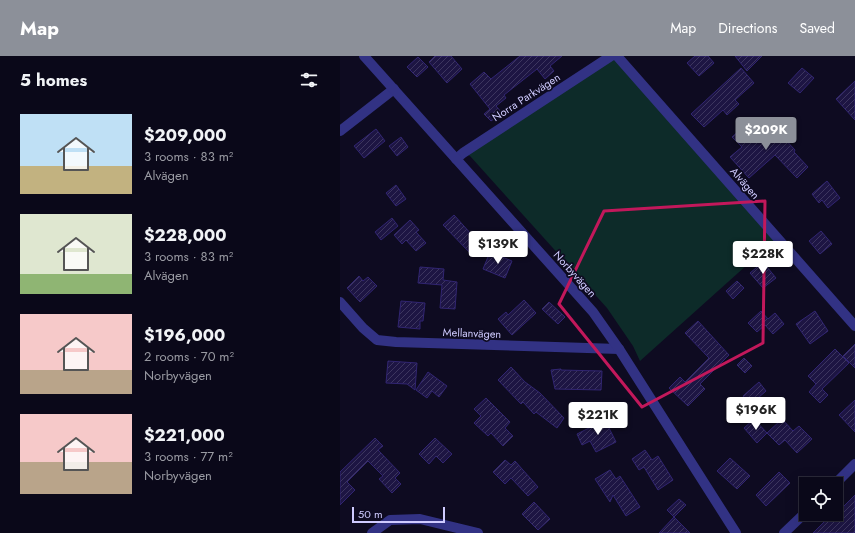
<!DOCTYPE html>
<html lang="en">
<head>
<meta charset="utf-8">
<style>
	:root { --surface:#0a0819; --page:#131122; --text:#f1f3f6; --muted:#999aa2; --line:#2a2938; --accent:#8c9099 }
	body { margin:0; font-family:Jost,sans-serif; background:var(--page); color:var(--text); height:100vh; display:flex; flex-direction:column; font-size:15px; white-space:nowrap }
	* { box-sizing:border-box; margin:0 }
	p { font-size:13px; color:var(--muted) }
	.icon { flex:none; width:22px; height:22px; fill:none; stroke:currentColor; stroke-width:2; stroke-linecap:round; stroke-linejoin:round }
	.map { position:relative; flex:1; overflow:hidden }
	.details { display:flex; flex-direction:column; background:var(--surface); width:340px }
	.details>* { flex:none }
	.controls { position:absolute; left:459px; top:421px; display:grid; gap:8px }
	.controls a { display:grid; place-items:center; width:44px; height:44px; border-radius:0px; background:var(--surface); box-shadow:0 4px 16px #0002,0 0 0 1px var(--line); font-size:20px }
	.scale { position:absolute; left:12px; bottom:10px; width:93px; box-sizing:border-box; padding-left:4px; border:2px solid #cfcbff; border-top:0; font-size:11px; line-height:14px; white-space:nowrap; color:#cfcbff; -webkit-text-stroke:3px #0e0b21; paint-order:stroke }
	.price { position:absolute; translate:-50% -34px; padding:0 9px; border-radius:4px; background:#fff; color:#222; font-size:13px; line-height:26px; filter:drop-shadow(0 1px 2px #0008) }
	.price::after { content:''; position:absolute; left:50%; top:24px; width:12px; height:9px; margin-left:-6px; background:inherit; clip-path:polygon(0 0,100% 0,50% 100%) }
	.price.current { background:var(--accent); color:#fff }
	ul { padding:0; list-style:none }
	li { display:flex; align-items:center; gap:12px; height:100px; padding:0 20px }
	li span { display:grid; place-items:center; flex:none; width:112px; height:80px; border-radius:0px; color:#555 }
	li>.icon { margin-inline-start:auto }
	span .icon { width:48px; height:48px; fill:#fffc; stroke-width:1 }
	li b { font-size:17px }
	h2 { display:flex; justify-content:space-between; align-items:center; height:48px; padding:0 20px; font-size:17px }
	header { display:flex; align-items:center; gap:24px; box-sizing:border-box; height:56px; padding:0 20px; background:var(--accent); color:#fff }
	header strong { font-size:19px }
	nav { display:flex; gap:22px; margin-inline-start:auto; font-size:14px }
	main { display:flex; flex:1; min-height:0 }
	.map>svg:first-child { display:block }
</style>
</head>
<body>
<header>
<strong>Map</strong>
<nav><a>Map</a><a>Directions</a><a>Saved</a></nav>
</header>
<main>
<section class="details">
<h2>5 homes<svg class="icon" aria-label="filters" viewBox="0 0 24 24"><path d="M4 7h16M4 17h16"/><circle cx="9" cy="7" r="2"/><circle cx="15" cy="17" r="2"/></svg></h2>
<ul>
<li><span style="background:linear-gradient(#bfe0f5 65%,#c2b280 0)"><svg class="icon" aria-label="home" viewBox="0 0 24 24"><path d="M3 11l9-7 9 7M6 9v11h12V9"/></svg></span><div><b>$209,000</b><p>3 rooms · 83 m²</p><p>Alvägen</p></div></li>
<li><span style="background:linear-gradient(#dfe7d0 75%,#8fb573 0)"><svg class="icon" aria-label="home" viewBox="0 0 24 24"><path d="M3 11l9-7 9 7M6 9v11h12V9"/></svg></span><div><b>$228,000</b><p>3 rooms · 83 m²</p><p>Alvägen</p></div></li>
<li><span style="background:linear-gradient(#f6c9c9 70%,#b9a48a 0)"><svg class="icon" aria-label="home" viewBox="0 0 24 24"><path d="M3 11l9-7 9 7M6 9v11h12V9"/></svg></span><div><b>$196,000</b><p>2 rooms · 70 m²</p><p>Norbyvägen</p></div></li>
<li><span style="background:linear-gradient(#f6c9c9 60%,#b9a48a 0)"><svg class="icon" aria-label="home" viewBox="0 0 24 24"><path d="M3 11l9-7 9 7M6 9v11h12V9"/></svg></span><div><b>$221,000</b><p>3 rooms · 77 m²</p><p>Norbyvägen</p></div></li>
</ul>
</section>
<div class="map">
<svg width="515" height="477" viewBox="0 0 515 477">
	<defs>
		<pattern id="building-hatch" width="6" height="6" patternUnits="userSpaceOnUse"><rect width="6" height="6" fill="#1d1543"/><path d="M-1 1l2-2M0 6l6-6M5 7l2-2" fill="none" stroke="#3d365f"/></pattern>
	</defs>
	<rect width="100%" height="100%" fill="#0e0b21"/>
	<!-- park -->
	<path fill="#0d2b29" d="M271,0L437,182L300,305L293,290L267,252L130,100L123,97Z"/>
	<!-- building -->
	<path fill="url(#building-hatch)" stroke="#312572" d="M95,0H111L122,13L107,27L89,6Z
		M180,0H222L210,10L214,15L205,23L197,13L164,39L166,42L156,50L162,57L151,65L144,58L150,53L130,28L144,16L151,23Z
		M355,0H368L374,7L359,20L347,7Z
		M395,0H422L407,15Z
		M78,1L88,11L77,21L67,11Z
		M401,12L414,27L395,44L399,48L387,59L383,54L364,71L351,58Z
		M462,12L474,22L460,37L448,27Z
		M515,25V64L496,43Z
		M440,66L449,75L443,81L455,94L454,96L468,111L457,122L435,99L409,122L390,101L402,91L392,81L406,68L421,84Z
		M36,73L45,85L24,102L14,90Z
		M61,81L68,91L57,100L49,90Z
		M487,125L500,142L488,152L482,144L479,147L472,138Z
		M56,129L66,143L56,150L46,137Z
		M114,159L141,189L131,198L103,169Z
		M52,162L58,170L41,184L35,176Z
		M70,164L79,174L76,176L86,187L76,195L66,184L62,188L54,179Z
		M481,175L492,188L480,198L469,185Z
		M150,196L172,205L165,222L143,213Z
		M423,206L436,222L423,232L410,217Z
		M80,211L104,213L103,224L117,226L115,253L100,252L102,229L78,227Z
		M19,220L23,225L28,221L37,230L20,246L7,232Z
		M397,225L404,232L393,243L386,235Z
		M184,244L196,257L172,279L158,263L166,256L168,259Z
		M61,245L85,247L83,265H80V273L58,271Z
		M209,246L225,261L218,268L202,253Z
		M421,255L428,263L435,257L444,268L433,278L425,269L417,276L408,267Z
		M475,255L488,275L470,288L456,268Z
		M358,265L389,299L360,328L365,333L348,350L329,332L340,321L345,326L369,302L345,277Z
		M515,288V312L503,300Z
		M495,293L509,307L482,333L488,339L480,347L469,336L476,328L468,320Z
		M404,302L412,310L405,317L397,309Z
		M48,305L77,307L75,334L67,328L46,327Z
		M171,311L185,326L200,337L224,362L217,372L196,356L194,358L183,346L181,348L158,324Z
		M221,313V314L262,315L261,334L215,333L211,314Z
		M88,316L107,330L99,341L92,335L87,342L76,334Z
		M419,326L426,335L410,349L403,340Z
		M146,342L170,366L165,372L173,380L163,390L151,377L148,380L134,367L141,360L134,353Z
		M515,344V376L499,359Z
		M414,363L427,377L417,387L404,372Z
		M442,363L453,375L459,370L472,383L457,397L445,384L439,389L427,377Z
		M265,364L276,386L256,396L250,385L242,389L237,378Z
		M35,382L43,390L38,394L60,417L55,422L61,428L52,437L39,423L43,420L28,405L7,426L15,434L0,449V416Z
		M95,382L112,398L103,407L96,400L89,408L79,398Z
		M305,394L312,404L318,400L333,424L318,434L304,411L299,414L292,403Z
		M390,402L410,420L397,433L377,415Z
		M165,404L171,409L175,405L198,431L188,440L171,422L165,428L153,416Z
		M270,414L276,423L280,420L300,451L286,460L273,439L270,446L255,423Z
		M439,416L450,427L426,450L416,439Z
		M515,439V477H473L489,461L491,462L496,458Z
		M339,443L346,449L334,461L327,454Z
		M194,446L210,463L198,474L182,458Z
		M334,461L350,477H319Z"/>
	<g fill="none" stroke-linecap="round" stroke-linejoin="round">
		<!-- minor -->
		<path stroke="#323284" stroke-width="10" d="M277,0L515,270
			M0,75L54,33
			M116,103L123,97L271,0
			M0,246L23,272L37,284L56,286L279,293
			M495,428L515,408
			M32,477L50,464L80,463L138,477
			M444,477L466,456"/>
		<!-- tertiary -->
		<path stroke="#323284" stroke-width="10" d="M24,0L253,256L279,293L396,477"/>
	</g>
	<!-- marked area -->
	<path fill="none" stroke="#c2185b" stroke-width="3" stroke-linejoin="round" d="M425,145L423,287L302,351L219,248L264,155Z"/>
	<g text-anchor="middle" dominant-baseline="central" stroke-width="3.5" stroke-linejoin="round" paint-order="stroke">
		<!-- street labels -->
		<g font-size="11" fill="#cfcbff" stroke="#0e0b21">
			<text transform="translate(186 41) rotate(-33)">Norra Parkvägen</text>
			<text transform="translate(405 127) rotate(49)">Alvägen</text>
			<text transform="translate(235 218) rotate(48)">Norbyvägen</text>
			<text transform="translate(132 277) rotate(2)">Mellanvägen</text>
		</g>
	</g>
</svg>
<div class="controls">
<a><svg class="icon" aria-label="locate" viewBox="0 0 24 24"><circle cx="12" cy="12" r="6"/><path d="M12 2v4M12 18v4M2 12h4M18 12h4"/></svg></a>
</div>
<div class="scale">50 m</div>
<b class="price current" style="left:426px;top:95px">$209K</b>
<b class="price" style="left:158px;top:209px">$139K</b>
<b class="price" style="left:423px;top:219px">$228K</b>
<b class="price" style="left:416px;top:375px">$196K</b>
<b class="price" style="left:258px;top:380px">$221K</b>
</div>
</main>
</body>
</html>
